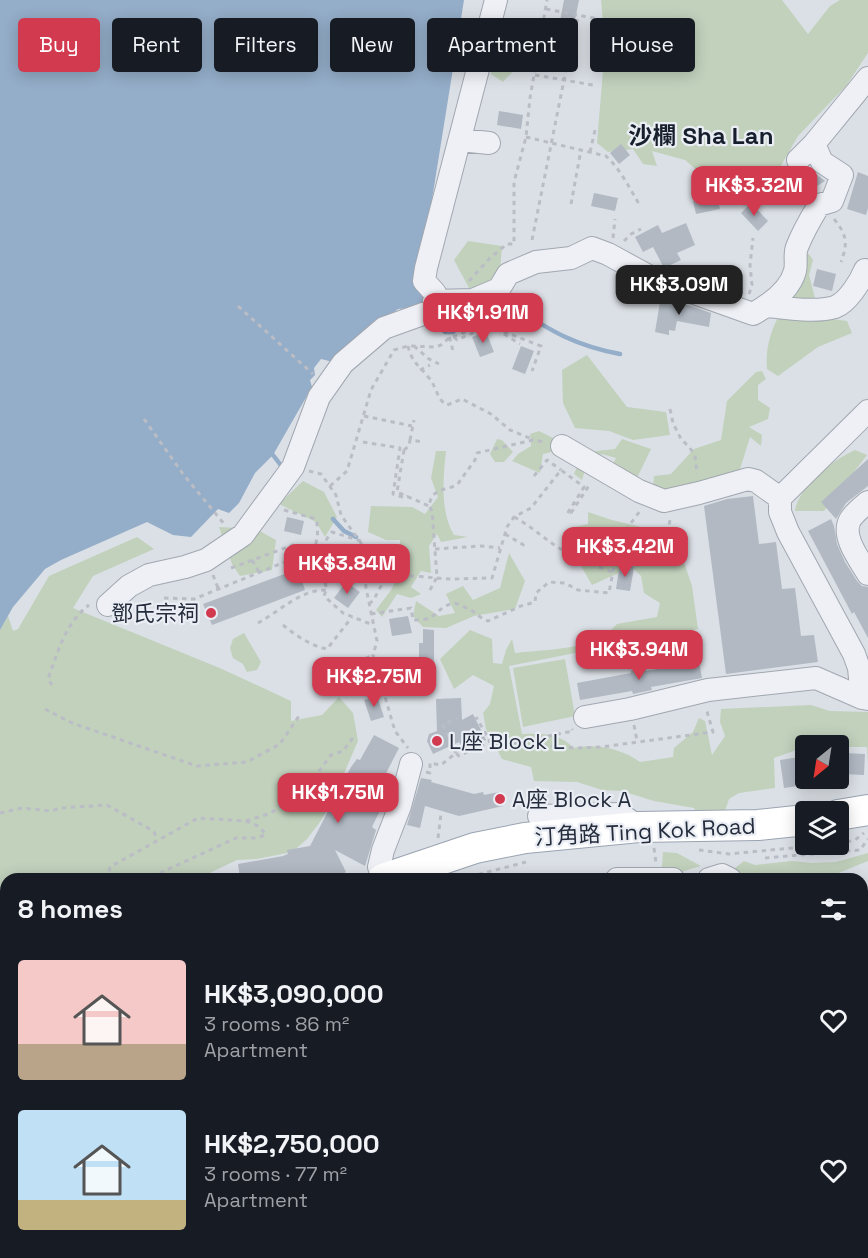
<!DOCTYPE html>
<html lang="en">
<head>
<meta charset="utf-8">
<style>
	:root { --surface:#171b24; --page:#20242c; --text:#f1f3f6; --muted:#9ea1a6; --accent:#d23a50 }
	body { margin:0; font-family:"Space Grotesk","Noto Sans TC",sans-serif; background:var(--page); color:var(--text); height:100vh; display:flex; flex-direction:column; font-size:22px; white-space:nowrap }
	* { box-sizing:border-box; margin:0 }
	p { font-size:20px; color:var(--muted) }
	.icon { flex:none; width:33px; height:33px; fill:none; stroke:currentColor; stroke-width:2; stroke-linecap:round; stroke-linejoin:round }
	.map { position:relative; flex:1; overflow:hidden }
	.details { position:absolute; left:0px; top:873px; width:868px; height:386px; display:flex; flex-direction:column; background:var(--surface); border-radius:18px 18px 0 0; box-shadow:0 3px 15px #0003 }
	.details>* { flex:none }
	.top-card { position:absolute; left:18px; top:18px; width:832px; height:54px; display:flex; gap:12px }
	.needle { width:39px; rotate:210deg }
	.tools { position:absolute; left:795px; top:735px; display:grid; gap:12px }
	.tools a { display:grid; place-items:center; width:54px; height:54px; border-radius:6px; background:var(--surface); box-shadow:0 3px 15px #0003; font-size:30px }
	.price { position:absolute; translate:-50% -51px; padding:0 14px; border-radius:12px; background:var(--accent); color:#fff; font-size:20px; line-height:39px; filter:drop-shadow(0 2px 3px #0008) }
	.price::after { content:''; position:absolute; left:50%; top:36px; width:18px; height:14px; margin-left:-9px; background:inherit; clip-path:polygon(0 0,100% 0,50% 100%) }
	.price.on { background:#222; color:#fff }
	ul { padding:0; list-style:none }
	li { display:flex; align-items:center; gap:18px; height:150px; padding:0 18px }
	li span { display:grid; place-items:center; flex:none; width:168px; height:120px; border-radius:6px; color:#555 }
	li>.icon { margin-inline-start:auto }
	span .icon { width:72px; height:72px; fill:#fffc; stroke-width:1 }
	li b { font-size:26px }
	h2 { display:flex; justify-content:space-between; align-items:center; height:72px; padding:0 18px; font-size:26px }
	.chip { padding:0 21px; border-radius:6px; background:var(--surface); box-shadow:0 3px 15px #0003; font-size:21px; line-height:54px }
	.chip.on { background:var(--accent); color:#fff }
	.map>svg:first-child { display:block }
</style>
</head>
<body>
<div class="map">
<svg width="868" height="1258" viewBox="0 0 868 1258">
	<rect width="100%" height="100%" fill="#dbe0e6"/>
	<!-- green -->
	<path fill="#c1d1bc" d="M601,0H782L808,34L830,6L840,0H868V53L846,86L798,136L771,183L759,187L739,182L734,202L722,198L721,188L728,185L722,182H711L714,166L707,179L685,160L652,151L657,166L643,164L633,149L608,152L597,143L605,46Z
		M505,40L521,63L503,82L491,74L494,57Z
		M468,241L502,246L500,272L491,299L469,288L454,260Z
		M809,254L813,260L809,275L815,298L811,305L786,303L801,255Z
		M781,312L847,321L852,333L818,347L778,376L767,369C765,349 771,329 781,312Z
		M587,355L627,407L666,412L670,435L633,440L609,431L575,428L563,403L562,370Z
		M762,371L766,379L758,385V400L770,408L768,419L749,427L762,435L761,446L750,437L735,485L668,500L653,487L654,476L671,474L694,449L721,440L727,401L756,372Z
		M539,431L559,441L555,451L543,454L540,473L512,461L518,454L531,446L530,434Z
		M497,439L502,440L513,452L504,462H495L490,454Z
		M622,439L651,449L636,480L613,464L616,458L602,454L588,460L582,480L574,474C584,449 590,452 615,449Z
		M855,450L867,455L824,511H795C798,487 834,459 855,450Z
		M436,451H446C443,478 440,512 454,535L468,537L441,542L437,534L429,546L431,573L421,571L411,587L421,594L411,598L397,594L382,617L376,610L391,590L401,570L400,540H386L368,532L371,506L412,507L425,514L438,497L431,478Z
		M303,481L324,492L337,517L325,537L316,522L279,504Z
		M588,512L612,520L659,531L663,554L679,547L692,586L698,629L509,666L522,734C543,733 559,733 574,748C597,743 622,749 640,762L673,757L674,748L693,732L699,718L705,721L712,755L725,736L720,722L721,709L811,705L830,711L868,712V764L867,747H849L839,752L838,746H806L805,747L774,758L775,788L739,793L729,799L718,832L707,833L694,808L654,801L622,791L602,790L577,782L534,781L531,767L502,759L486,729L483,713L490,704L494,686L473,675L454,689L440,659L470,630L492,639L493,663L502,664L506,650L512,639L515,653C547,649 594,651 617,624L657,617L660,603L644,593L641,576L632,567L592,585L570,547L571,528L588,524Z
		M219,527L256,529L276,540L272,570L240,576L232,564Z
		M137,537L154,549L93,576L73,608L222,669L291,701V721L322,715L339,697L353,713L358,741L332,801L320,822L307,839L292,852L257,859L237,860L197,879H6V983L0,986V630L8,616L13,631L18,629L49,576Z
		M509,553L525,581L515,609L474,616L446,628L423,627L413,616L416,601L439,616L455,613L446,594L463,586L473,600L500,588Z
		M244,633L261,662L257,670L247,672L243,664L233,658L230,648L233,639Z
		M565,659L575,716L523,727L513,668Z
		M663,852L677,853L701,866L684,871L679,879H658L662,866Z
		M868,853V861L824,879H753L739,876L735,868L744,861L755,865L792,861L812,863L836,862Z
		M808,1253V1258H641L636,1253Z"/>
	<!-- water -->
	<path fill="#94adc8" d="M0,0H464L420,274L424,301L410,308L398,309L333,362L321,359L314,368L315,375L310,380L312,387L273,455L255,473L239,503L229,513L218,509L191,537L173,535L147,522L61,560L45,569L13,607L0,630Z
		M585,1252L591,1258H274V1253Z"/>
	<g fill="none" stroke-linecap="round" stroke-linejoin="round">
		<!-- stream -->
		<path stroke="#94adc8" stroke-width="4.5" d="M430,317L445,332H453L465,320L509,308H516C552,332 577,346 620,354
			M273,455L283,468
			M333,519L344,531L356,537"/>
	</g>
	<!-- building -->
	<path fill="#b2b9c3" d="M564,0H579L567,60L553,57Z
		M499,111L523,115L521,129L497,125Z
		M621,144L630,155L619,164L610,153Z
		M810,167L815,173L825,181L817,186L806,171Z
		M858,172L868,176V208L866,215L847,209Z
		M594,193L618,198L615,211L591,206Z
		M717,196L720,209L696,214L693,201Z
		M751,203L768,221L758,231L741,213Z
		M686,223L695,245L677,253L681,260L664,268L653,247L643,252L635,237L658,225L662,233Z
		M817,269L836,274L832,291L813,286Z
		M661,296L711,313L709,327L677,321L675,331L669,330V335L655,332Z
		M486,332L494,352L480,357L472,337Z
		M521,346L534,351L525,374L512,369Z
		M868,459V486L846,503L836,519L821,502Z
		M753,496L759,544L776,542L782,589L795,588L801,636L814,635L818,662L726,674L704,506L727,499Z
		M287,517L304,521L301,535L284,531Z
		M831,519L834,526L837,544L845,562L857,581L862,586L868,587V638L854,612L852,614L808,531Z
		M378,546L396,548L393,568L376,566Z
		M620,564L634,567L630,591L616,589Z
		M298,569L305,590L212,625L203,604Z
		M346,582L360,592L348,608L334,598Z
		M408,616L412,633L392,636L389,619Z
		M423,629L434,630V667H422V662L419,663V643H423Z
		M699,662L702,678L651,687L652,690L633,694L632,691L580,700L577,683L631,673V671L646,668V671Z
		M377,696L384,717L371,721L364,700Z
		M461,698L462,720L473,714L486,740L464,750L459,742L433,754L427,741L429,734L437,731L436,699Z
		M374,735L399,748L381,783L391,788L372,827L376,830L365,866L335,850L346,872L334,879H331L329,874L295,879H240L238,864L283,856L288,854L287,850L310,846L351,767L357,759L360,760Z
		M843,753L865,754L864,775L843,774Z
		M806,756V785L784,788L780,760Z
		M421,778L432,780L431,782L474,794L483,792L484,795L499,792L503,806L459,816L425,806L420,828L407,825Z"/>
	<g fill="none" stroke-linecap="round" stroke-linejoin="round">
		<!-- minor casing -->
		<g stroke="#a1a7b0" stroke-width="24">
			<path id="minor" d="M460,140L489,143
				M798,160L814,144
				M434,301L473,300L499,289L508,274L536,262L571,258L592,248L608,254L652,278L753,314C769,305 790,290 795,271C797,263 794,254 797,247C803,232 811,218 819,205L832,201L842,175L822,162L814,144L868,78
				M767,306C788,308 815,313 835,307C848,302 860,282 865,270
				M562,446L639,491L664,501L699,493L748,479L756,481L780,498L868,411
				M780,498V512L788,532L854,654L859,668L862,698L868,699
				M868,502C862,507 854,513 850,520C841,537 860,560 868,574
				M108,605L129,586L149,575L185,567L206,560L243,535L293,467L319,397L343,363L384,328L434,310L435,293L424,281L426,268L496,0
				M585,717L630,709L708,690L816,678L862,698
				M539,816L620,814L639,827
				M379,867L383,850L400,806L411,764
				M617,879H673
				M709,879L722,875L730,879
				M862,1080L868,1078
				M0,1098L6,1093
				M139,1252L142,1258
				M194,1258L202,1252"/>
		</g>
		<!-- major casing -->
		<g stroke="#9aa4b2" stroke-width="32">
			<path id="major" d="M838,815L868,810
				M383,879L475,848L525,838L639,827L758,825L806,820
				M0,1128L6,1126"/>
		</g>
		<!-- path -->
		<path stroke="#babdc5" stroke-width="3" stroke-dasharray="4.5 4.5" stroke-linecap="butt" d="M546,9L598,19
			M543,27L574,34
			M573,41L578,16
			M541,43L553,45
			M535,75L593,85
			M526,137L606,156C620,169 629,187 639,204
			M590,152L596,126
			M571,204L581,150
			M834,219C847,235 848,243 841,262
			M613,238L615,219
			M532,240L569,55
			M624,241L631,234L641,229
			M469,281L490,258L507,244H514V182L526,137L530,98L547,0
			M749,294L752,285L750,265L753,238
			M238,306L313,374
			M450,319L449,335L453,351
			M504,334L520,344
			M454,337L457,340L477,331
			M408,346C412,363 419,365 429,378C437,387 436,399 447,405L462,399L491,414L510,430L532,439
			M414,346L429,359L439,364
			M420,370L430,365
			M670,409L673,423L681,439L690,448L695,456L697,474
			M364,416L412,426
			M144,419L183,474L225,525
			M410,440L414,420
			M363,442L400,448L393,494L405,498L408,496
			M404,450L397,492L429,506
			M404,450L409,446L410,440L423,442
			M309,471L321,474L336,495L341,515L363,546L366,588L377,641L373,655L392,721L395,731L408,748
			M534,476L547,460L561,470
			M330,486L347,471L371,390L394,350L408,346L436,347L441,345L449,338L486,325L541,346L532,371
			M284,510L316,519C320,536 315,539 315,554C316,570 331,580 324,596L343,613L373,625
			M571,513L590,484
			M514,517C529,525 540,535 553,544C570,556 593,565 612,572
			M505,534L527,547
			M361,541L332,532C315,553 320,558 330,581L366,575
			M435,549L481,546L500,548
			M252,560L259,572
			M636,566C650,551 669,540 670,519
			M231,568L293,545L298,557
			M213,575L218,588
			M430,590L437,577L432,511L429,506C432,488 443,491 457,485L475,460L477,453L533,440L545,442
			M164,598L194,599L302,555
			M369,604C377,598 378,588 385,581C397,571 435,579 450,579C464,579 478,578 492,578L507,527L514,517L531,508L561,470L584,487L567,514L571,513
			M371,614L411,608L413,620C417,620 425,620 429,618C440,613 439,606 455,603L471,610L483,619L488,621L521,606L535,602L536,593L549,582L565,583L578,590L609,593L619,539L640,511
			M258,623C280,611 301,589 327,590
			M283,625C295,635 311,646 327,649L352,617
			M328,682L340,670L373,655
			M52,685L48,679C58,652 65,623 89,605
			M45,709L72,723L197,766L247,762L280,744L299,716
			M634,725L637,741
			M490,741L496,739L500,746L573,731L572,729
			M536,742V745L577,748L601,747L713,732L706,708
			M456,753L443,725L457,718
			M426,772L430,773V763L441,765L456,753L459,756L490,741L476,717
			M0,813L22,808L51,811L61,808L107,805L148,828L154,832L157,839
			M246,821L271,813L298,794L317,774L331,755L343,751L355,735
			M438,838L441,814
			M838,844L855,840L864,833
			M654,848L656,863
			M699,850L729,854L834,844
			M765,858L860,850L868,839
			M105,879L108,876L110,867L198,818L246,821L258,826L266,834L258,838H236L147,879
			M355,879L362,875
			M461,879L526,862
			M0,913L6,915
			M0,947L6,944
			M862,968L868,967
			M1,1075L6,1067
			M0,1165L6,1161
			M0,1223L6,1220
			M0,1234L6,1243
			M255,1252V1258
			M600,1252L606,1258
			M13,1258L22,1252
			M78,1258L88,1252"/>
		<!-- minor -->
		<use href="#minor" stroke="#eef0f5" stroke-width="22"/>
		<!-- major -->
		<use href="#major" stroke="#fff" stroke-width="30"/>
	</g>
	<!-- markers -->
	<g fill="#d23a50" stroke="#eaeef4" stroke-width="2">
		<circle cx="211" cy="613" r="6"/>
		<circle cx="437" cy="741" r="6"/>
		<circle cx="500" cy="799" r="6"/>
	</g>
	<g text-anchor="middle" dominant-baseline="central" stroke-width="4.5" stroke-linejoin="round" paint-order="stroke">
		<!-- poi labels -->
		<g font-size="22" fill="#252d3d" stroke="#eaeef4" text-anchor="start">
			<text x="199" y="613" text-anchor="end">鄧氏宗祠</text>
			<text x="449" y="741">L座 Block L</text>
			<text x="512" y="799">A座 Block A</text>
		</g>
		<!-- street labels -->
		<g font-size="22" fill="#252d3d" stroke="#eaeef4">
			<text transform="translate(645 831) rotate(-3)">汀角路 Ting Kok Road</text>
		</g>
		<!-- neighbourhood labels -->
		<g font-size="24" font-weight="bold" fill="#171f2d" stroke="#eaeef4">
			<text x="701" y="135">沙欄 Sha Lan</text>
		</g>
	</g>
</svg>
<div class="tools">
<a><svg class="needle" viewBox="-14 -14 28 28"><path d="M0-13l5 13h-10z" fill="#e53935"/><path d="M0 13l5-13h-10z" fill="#9ea1a6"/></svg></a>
<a><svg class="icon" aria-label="layers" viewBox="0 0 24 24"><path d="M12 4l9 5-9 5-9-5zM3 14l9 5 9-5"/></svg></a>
</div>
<b class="price" style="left:754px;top:217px">HK$3.32M</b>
<b class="price on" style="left:679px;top:316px">HK$3.09M</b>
<b class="price" style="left:483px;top:344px">HK$1.91M</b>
<b class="price" style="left:625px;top:578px">HK$3.42M</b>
<b class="price" style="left:347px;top:595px">HK$3.84M</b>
<b class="price" style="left:639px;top:681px">HK$3.94M</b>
<b class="price" style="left:374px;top:708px">HK$2.75M</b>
<b class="price" style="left:338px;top:824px">HK$1.75M</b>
<div class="top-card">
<a class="chip on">Buy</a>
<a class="chip">Rent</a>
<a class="chip">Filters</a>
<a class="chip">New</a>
<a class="chip">Apartment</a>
<a class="chip">House</a>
</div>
<section class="details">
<h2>8 homes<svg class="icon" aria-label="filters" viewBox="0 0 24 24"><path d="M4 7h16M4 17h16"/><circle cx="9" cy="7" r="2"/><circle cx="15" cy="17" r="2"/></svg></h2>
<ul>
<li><span style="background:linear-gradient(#f6c9c9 70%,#b9a48a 0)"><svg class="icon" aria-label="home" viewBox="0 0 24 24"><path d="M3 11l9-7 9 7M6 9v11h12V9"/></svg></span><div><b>HK$3,090,000</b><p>3 rooms · 86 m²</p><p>Apartment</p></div><svg class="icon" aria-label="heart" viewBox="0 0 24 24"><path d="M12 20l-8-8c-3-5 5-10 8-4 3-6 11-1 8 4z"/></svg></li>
<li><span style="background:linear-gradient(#bfe0f5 75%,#c2b280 0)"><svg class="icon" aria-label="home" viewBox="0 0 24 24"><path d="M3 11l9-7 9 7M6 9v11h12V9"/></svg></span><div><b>HK$2,750,000</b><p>3 rooms · 77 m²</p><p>Apartment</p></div><svg class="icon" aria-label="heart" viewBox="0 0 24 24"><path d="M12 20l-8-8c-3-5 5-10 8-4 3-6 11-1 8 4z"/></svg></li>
</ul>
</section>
</div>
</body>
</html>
